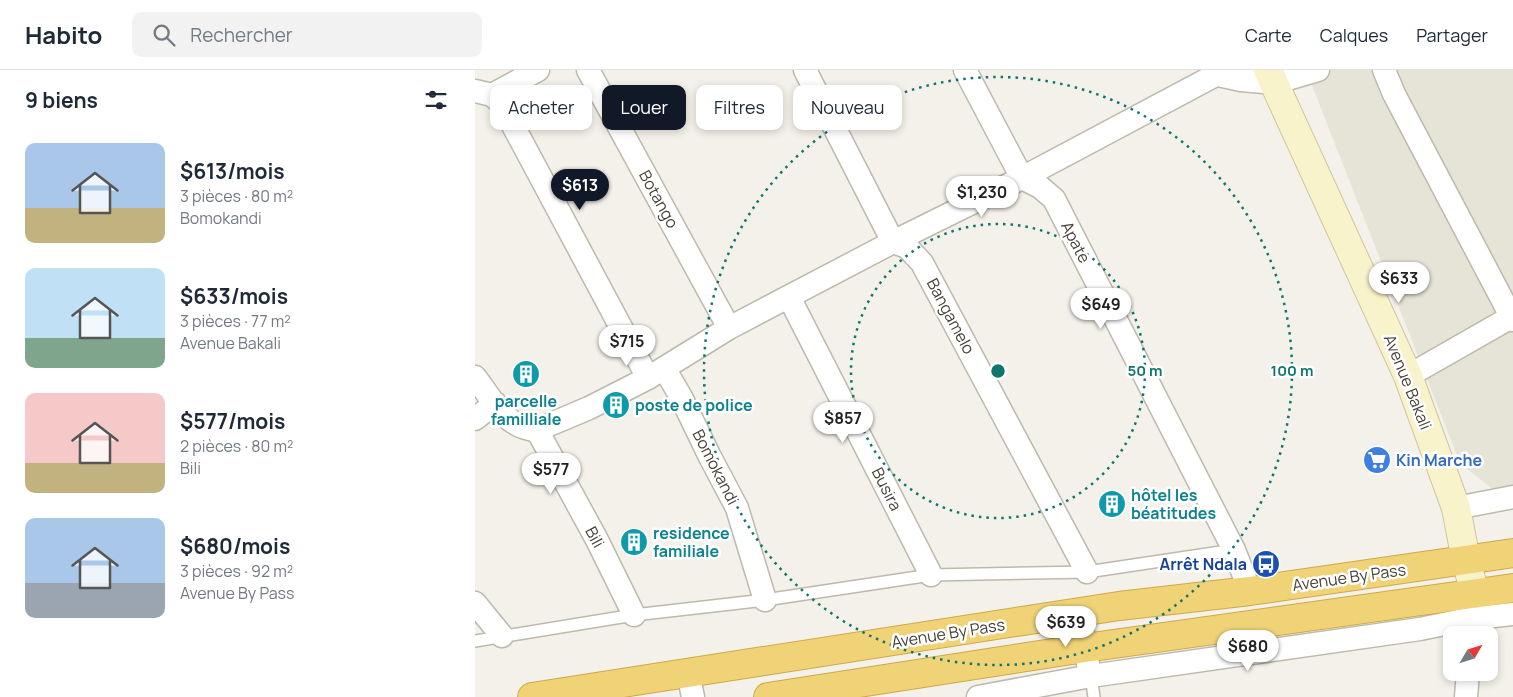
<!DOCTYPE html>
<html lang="fr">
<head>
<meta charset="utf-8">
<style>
	:root { --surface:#fff; --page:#f2f2f3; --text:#1f2937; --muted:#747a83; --line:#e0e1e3; --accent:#111827 }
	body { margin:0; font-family:Manrope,sans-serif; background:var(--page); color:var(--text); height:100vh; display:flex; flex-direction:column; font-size:19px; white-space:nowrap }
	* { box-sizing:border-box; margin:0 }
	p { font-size:16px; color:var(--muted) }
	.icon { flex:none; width:28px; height:28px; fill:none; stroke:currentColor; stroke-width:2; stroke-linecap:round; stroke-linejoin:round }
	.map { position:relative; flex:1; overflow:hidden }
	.details { display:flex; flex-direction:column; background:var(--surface); width:475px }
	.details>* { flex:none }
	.guide { position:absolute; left:15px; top:15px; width:475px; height:45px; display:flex; gap:10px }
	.needle { width:32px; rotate:51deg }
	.fabs { position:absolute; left:968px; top:556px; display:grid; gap:10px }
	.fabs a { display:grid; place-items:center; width:55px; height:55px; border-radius:10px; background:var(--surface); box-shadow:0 2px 8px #0003; font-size:25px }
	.price { position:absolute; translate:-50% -42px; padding:0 11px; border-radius:18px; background:#fff; color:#222; font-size:16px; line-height:32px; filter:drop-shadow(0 1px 2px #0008) }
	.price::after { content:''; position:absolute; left:50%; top:30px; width:15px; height:11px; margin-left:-8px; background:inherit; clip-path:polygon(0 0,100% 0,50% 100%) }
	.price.on { background:var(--accent); color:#fff }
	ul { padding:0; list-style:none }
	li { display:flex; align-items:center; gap:15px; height:125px; padding:0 25px }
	li span { display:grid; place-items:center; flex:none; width:140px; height:100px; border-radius:10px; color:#555 }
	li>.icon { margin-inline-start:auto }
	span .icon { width:60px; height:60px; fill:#fffc; stroke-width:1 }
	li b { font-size:21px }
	h2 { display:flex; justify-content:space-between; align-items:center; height:60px; padding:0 25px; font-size:21px }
	.pill { padding:0 18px; border-radius:10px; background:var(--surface); box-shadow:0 2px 8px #0003; font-size:18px; line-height:45px }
	.pill.on { background:var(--accent); color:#fff }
	header { display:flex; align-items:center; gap:30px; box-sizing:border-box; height:70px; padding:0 25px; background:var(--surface); border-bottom:1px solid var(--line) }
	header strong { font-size:24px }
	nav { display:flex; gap:28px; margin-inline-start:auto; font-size:18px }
	.search { width:350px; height:45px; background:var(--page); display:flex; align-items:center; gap:12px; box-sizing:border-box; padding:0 18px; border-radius:10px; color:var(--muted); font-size:19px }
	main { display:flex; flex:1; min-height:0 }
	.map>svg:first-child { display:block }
</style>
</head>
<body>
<header>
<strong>Habito</strong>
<div class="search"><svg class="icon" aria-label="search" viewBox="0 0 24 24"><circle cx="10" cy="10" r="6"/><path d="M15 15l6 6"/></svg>Rechercher</div>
<nav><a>Carte</a><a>Calques</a><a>Partager</a></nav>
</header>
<main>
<section class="details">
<h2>9 biens<svg class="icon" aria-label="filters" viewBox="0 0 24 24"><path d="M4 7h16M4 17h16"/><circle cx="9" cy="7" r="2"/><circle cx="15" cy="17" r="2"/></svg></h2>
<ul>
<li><span style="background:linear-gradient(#a9c7e8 65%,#c2b280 0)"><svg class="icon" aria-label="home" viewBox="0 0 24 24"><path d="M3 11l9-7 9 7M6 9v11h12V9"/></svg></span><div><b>$613/mois</b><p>3 pièces · 80 m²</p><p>Bomokandi</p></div></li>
<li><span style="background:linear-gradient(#bfe0f5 70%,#7fa58c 0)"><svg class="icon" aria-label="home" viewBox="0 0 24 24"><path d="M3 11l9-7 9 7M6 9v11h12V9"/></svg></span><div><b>$633/mois</b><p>3 pièces · 77 m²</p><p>Avenue Bakali</p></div></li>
<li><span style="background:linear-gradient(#f6c9c9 70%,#c2b280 0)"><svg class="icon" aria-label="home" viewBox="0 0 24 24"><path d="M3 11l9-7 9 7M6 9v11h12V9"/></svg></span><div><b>$577/mois</b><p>2 pièces · 80 m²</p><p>Bili</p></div></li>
<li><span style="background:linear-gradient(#a9c7e8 65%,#9aa5b1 0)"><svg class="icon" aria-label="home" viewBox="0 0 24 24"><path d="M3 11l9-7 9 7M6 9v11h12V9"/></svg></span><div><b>$680/mois</b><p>3 pièces · 92 m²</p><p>Avenue By Pass</p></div></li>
</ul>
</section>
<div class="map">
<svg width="1038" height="627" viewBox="0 0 1038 627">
	<rect width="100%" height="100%" fill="#f3f1e9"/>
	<!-- residential -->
	<path fill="#e6e3d7" d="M831,0H1038V427L1030,429L985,393Z"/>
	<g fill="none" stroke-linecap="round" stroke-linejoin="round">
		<!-- lane casing -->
		<g stroke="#bdb9ac" stroke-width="14">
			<path id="lane" d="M0,571L159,545L290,530L456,505L612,502L759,480
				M616,606L619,627"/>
		</g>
		<!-- street casing -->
		<g stroke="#bdb9ac" stroke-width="25">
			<path id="street" d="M113,0L254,258
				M330,0L418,172L432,177L447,193L612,502
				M490,0L547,108L565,117L579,129L759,480L775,521
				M909,0L919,24L1038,250
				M743,5L766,10L799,13L843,0
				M0,21L17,25L26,33L173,308
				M17,25L63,0
				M314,227L456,505
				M189,298L206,327L234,385L262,438L290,530
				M933,306L1038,246
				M0,307C18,330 30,358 62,360L122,470L159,545
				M0,349L20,333
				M62,360L114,338L173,308L254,258L418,172L547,108L750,0
				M981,438L1038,427
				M0,533L27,566
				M604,543L613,594
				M213,603L218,627
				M503,627L616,606L945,559L993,549L1038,544
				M991,627L993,602"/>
		</g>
		<!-- secondary casing -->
		<g stroke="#cec69d" stroke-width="30">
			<path id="secondary" d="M793,0L933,306L981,438L991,490L1000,524"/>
		</g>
		<!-- highway casing -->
		<g stroke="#cfa947" stroke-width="30">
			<path id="highway" d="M57,627L644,536L775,521L1038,483
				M293,627L610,578L1038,518"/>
		</g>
		<!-- lane -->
		<use href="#lane" stroke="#fff" stroke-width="11"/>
		<!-- street -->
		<use href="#street" stroke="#fff" stroke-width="22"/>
		<!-- secondary -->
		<use href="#secondary" stroke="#f9f3cc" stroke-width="28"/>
		<!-- highway -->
		<use href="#highway" stroke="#f0d377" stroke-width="28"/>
	</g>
	<!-- distance rings -->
	<g fill="none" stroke="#0f766e" stroke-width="2.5" stroke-dasharray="2.5 5">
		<circle cx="523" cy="301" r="147"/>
		<circle cx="523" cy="301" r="294"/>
	</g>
	<!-- icons -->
	<defs>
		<g id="building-disc" transform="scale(1.4375)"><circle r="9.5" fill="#0f9aa8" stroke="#fff"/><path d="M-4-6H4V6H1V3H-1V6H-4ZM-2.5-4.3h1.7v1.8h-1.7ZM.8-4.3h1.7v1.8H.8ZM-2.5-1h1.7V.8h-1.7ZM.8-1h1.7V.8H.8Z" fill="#fff"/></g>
		<g id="supermarket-disc" transform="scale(1.4375)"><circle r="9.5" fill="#3f7fe0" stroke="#fff"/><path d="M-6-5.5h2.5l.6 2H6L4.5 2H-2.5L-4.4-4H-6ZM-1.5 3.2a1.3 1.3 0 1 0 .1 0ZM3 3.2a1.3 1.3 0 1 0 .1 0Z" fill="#fff"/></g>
		<g id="bus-disc" transform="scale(1.4375)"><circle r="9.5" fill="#1a4fb4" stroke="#fff"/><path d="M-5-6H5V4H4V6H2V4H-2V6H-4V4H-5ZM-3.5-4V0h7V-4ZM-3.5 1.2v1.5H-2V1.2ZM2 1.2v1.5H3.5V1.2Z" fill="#fff"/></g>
	</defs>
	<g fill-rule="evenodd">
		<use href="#building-disc" x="51" y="304"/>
		<use href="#building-disc" x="141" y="335"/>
		<use href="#supermarket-disc" x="902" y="390"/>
		<use href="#building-disc" x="637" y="434"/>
		<use href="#building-disc" x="159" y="472"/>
		<use href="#bus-disc" x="791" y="494"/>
	</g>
	<g text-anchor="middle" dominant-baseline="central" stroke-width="5" stroke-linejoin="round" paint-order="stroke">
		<!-- street labels -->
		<g font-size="16" fill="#464238" stroke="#fff">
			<text transform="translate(184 129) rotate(61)">Botango</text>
			<text transform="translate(601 172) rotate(63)">Apate</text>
			<text transform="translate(476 246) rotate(62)">Bangamelo</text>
			<text transform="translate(933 312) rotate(68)">Avenue Bakali</text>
			<text transform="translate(241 397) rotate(63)">Bomokandi</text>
			<text transform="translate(412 419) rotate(63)">Busira</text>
			<text transform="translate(120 467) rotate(62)">Bili</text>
			<text transform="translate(874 507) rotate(-8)">Avenue By Pass</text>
			<text transform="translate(473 563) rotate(-9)">Avenue By Pass</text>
		</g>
		<!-- culture labels -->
		<g font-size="16" font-weight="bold" fill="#0d838f" stroke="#fff" text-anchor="start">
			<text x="51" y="331" text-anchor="middle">parcelle<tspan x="51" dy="18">familliale</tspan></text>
			<text x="160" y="335">poste de police</text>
			<text x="656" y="425">hôtel les<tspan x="656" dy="18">béatitudes</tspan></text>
			<text x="178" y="463">residence<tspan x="178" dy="18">familiale</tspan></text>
		</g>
		<!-- shop labels -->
		<g font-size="16" font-weight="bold" fill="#366cbe" stroke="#fff" text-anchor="start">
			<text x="921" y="390">Kin Marche</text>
		</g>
		<!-- transit labels -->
		<g font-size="16" font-weight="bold" fill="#164399" stroke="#fff" text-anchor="end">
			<text x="772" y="494">Arrêt Ndala</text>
		</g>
	</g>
	<circle cx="523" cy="301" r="8" fill="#0f766e" stroke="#fff" stroke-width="2.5"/>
	<g font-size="15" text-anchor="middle" font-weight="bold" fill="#0f766e" stroke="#fff" stroke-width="5" stroke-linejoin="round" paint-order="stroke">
		<text x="670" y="306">50 m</text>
		<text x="817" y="306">100 m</text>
	</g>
</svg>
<div class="fabs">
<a><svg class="needle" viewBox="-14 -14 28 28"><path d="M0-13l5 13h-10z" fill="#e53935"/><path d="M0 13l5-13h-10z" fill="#747a83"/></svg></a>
</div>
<b class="price on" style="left:105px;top:141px">$613</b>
<b class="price" style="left:507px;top:148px">$1,230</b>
<b class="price" style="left:924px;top:234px">$633</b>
<b class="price" style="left:626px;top:260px">$649</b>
<b class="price" style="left:152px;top:297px">$715</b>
<b class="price" style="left:368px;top:374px">$857</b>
<b class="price" style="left:76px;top:425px">$577</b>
<b class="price" style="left:591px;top:578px">$639</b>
<b class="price" style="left:773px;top:602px">$680</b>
<div class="guide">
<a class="pill">Acheter</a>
<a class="pill on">Louer</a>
<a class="pill">Filtres</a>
<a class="pill">Nouveau</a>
</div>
</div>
</main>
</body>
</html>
